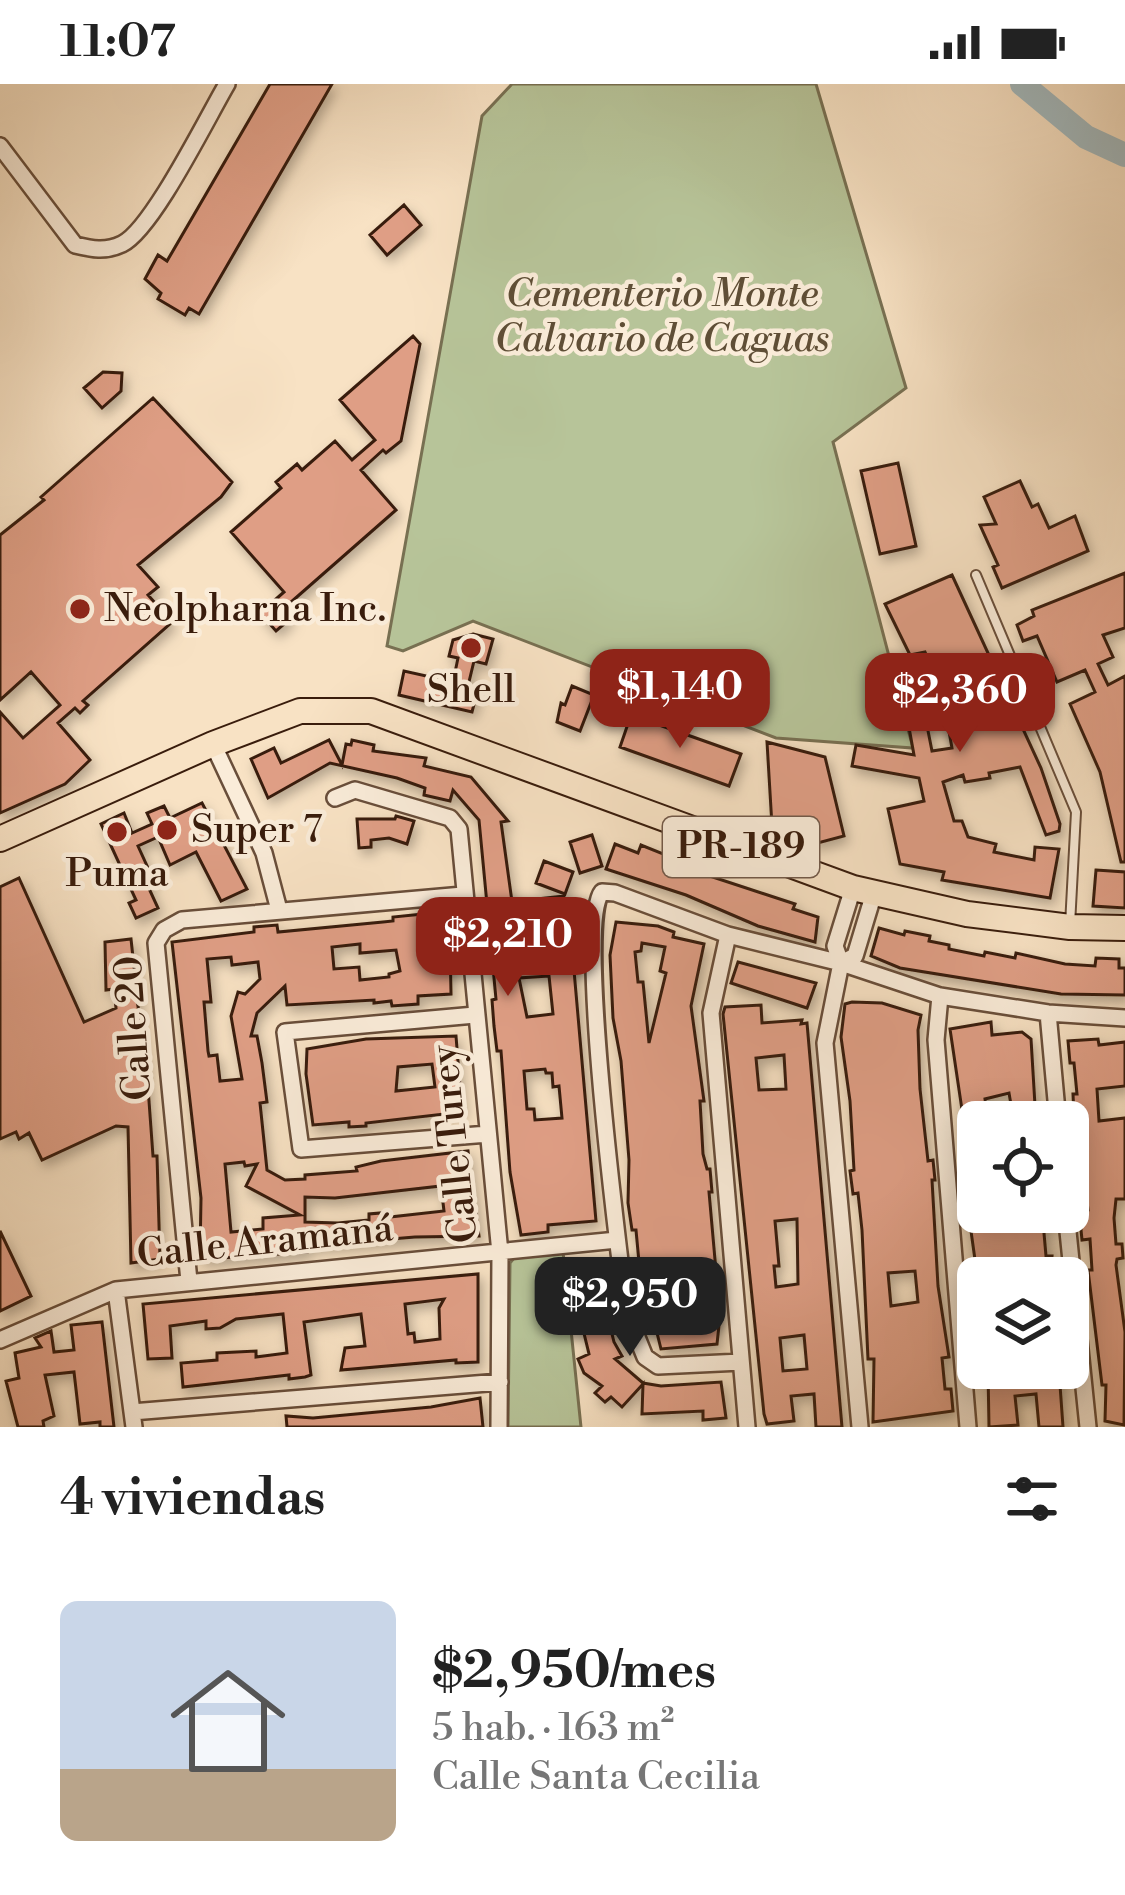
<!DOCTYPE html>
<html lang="es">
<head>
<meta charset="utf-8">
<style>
	:root { --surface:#fff; --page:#f6f6f6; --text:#222; --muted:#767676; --line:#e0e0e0; --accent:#8f2418 }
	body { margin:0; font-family:"Libre Bodoni",serif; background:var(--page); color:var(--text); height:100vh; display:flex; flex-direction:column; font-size:45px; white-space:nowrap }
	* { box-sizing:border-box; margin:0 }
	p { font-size:39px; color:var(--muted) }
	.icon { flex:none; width:66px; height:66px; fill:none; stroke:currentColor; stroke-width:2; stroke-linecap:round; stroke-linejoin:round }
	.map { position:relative; height:1343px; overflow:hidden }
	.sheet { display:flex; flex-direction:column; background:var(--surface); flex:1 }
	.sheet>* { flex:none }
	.controls { position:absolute; left:957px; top:1017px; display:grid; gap:24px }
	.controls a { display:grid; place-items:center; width:132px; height:132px; border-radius:18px; background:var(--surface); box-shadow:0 6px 30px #0003; font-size:60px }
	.price { position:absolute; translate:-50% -102px; padding:0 27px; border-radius:24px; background:var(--accent); color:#fff; font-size:39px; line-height:78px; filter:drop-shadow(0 3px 6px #0008) }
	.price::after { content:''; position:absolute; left:50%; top:72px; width:36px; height:27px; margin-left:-18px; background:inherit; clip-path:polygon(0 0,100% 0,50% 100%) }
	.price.selected { background:#222; color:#fff }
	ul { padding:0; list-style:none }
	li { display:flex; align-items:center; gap:36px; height:300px; padding:0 60px }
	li+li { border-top:3px solid var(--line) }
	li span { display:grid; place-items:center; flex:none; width:336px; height:240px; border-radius:18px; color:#555 }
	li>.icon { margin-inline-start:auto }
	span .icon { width:144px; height:144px; fill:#fffc; stroke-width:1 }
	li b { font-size:51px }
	h2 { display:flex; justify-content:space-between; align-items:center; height:144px; padding:0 60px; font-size:51px }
	.status { display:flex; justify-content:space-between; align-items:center; height:84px; padding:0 60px; background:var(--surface); direction:ltr }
	.status svg { height:33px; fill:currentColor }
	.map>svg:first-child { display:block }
</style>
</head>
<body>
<div class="status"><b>11:07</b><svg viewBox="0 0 49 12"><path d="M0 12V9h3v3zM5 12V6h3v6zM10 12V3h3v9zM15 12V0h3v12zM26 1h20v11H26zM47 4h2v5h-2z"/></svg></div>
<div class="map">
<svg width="1125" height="1343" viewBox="0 0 1125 1343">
	<defs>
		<filter id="shadow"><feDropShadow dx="3.5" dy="6" stdDeviation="6" flood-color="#0004"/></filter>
	</defs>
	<rect width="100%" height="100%" fill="#f8e2c4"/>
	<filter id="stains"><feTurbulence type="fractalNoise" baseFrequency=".00167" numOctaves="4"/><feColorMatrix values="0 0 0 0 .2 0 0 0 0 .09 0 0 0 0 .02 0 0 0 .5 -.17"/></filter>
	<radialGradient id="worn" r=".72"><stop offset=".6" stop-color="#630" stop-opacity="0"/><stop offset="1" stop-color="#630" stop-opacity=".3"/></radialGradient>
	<!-- green -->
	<path fill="#b7c499" stroke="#787052" stroke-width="3" d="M512,0H816L906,304L833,358L913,664L776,654L473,537L403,567L387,562L482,32Z
		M563,1168L581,1343H508L510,1179L514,1174Z"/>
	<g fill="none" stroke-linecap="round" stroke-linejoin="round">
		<!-- river -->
		<path stroke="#a3babf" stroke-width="24" d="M1022,0L1086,53L1125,71"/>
	</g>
	<!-- building -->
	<path fill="#df9e85" stroke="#391c0c" stroke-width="3" fill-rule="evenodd" filter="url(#shadow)" d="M270,0H332L199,230L189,224L185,231L158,215L161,209L145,195L158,171L167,177Z
		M404,121L421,141L387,171L370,151Z
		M413,252L420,260L401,357L386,369L383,366L361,386L396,426L282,526L290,535L276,547L260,529L284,508L231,448L281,404L276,398L297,380L302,386L335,357L352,376L375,356L340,316Z
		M103,288L122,289L121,307L102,324L84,304Z
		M153,314L232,398L221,413L138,481L158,503L148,511L172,538L83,617L88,621L80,629L75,624L58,639L90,676L65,700L0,729V628L23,654L60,621L31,588L0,616V451L44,416L41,413Z
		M898,379L916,462L880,470L861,387Z
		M1020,397L1032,423L1038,420L1049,444L1075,432L1088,467L1002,504L993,483L998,481L980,441L996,440L984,413Z
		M1125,489V544L1103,551L1113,573L1098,580L1108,601L1125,592V778H1121L1100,688L1070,620L1095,608L1085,586L1057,598L1037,552L1023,557L1017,541L1034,532L1032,526Z
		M952,491L1041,684L1060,740L1059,747L1046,751L1020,683L989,689L990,694L965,698L963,691L943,698L954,737H962L968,753L996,760L994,768L1034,776L1035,763L1059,765L1050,814L942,796L944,788L900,780L888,725L924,717L919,694L852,682L856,661L914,671L902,605L919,601L932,667L952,664L945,626L991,617L973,577L942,590L934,573L928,575L925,568L910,571L885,520Z
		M473,550L493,555L486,580L474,577L468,602L478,605L472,628L399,611L404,587L453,598L458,574L449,572L453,556Z
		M572,602L594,611L580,647L557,638L561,619L565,621Z
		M631,631L741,670L729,702L620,663Z
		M329,656L342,681L346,660L351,661L352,656L374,661L373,667L426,674L424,682L471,693L508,737L501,738L513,825L537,822L536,815L564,812L562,818H568L596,1137L548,1141V1148L521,1151L510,1088L501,967H497L494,942L492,916L496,915L479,736L453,706L450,717L424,711L425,704L397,694L330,679L268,714L251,675L274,664L281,679ZM549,892L553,930L527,933L519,894ZM545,985L546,989H552L553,1003L559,1002L562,1034L535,1036L534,1025H527L524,987Z
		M767,658L825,673L844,752L814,760L808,734L772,742Z
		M202,719L247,805L221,817L196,768L170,781L158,753L138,762L153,795L146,798L158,824L136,834L129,819L136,816L101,740L124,729L132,749L152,740L147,729L164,722L170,734Z
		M396,732L414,737L407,760L389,754L371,756V763L359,764L357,735H395Z
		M592,751L602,782L580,789L570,758Z
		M615,760L638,769L641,761L666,771L664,777L795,820L793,825L818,833L815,858L758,842L686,811L606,785Z
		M544,777L573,788L565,810L536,799Z
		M1096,786L1125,788V824L1093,822Z
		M19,794L84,938L116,924L114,905L106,906L105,858L131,855L135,892L139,891L140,909H136L146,976L153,1072H157L160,1175L131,1179L128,1043L116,1042L42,1076L29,1049L19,1055L16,1048L0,1055V803Z
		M443,828L446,857H450L451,910L418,912V920L392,922L391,917L374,919V916L287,921L285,902L257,929L251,952H257L262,979L267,1018L260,1019L267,1086L285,1096L305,1095V1091L357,1087L356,1083L381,1077L468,1067L479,1152L415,1153L306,1162L307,1168L206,1175L200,1172L201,1114L172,858L254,848V843L277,841L278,848L383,838L393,837V833ZM360,860V869L396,866L400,887L389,890V893L360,896L359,883L334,885L332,863ZM231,873L232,881L258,878L260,895L245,910L238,908L231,932L242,995L220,997L217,971L209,972L208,967L204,918H211L207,875ZM244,1078L245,1082L257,1080L246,1102L300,1131L263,1134V1145L231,1148L225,1080ZM441,1102L444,1127L381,1134V1129L369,1130V1136L338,1139L305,1138V1113L335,1114Z
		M616,838L658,842L674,848L673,853L704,860L691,922L704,1017H700L703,1070L707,1085H710L712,1108H709L720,1232L717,1260L661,1265L651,1225L644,1226L641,1217L636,1189H640L636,1146H632L628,1119L629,1076L621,977L613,934L610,871ZM642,859L665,863L660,887L666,889L649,959L643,898H638L635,868L641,867Z
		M879,844L904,851L905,847L930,852L929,857L949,861V865L984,872L985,868L1015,874L1016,869L1065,880L1095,882L1096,874L1119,875V884H1125V911L1061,910L900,884L871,872Z
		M738,878L816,899L807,924L731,899Z
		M852,918L882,919L921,931L918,946L920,1005L928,1077L933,1076L935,1096H932L938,1202L949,1273L942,1274L945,1305H951L953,1327L873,1338L874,1275H868L862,1146L858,1109L853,1110L850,1087L854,1086L850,1017L841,953L845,920ZM915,1187L918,1218L891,1222L888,1189Z
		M761,921L762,939L802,936L801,940L807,939L842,1343H816L814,1310L791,1312L794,1337L767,1340L764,1330L723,930L725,923ZM784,971L786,1005L759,1006L756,974ZM797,1135L798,1200L776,1203L774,1182H779L775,1137ZM804,1251L807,1285L783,1287L780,1254Z
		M991,938L992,951L1022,948L1031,955L1036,1038H1014L1009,1009L985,1015L988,1038H978V1128H1000L1001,1147L1024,1145L1022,1128H1054L1055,1136L1043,1138L1046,1172H1052L1050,1193L1025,1194V1189L1018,1187L977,1190L962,1083L968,1082L965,1046L950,945Z
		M456,952L462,1028L366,1039V1042L349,1043V1038L313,1041L306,990L307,965L366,955ZM432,980L435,1003L396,1007L398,983Z
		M1098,955L1099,961L1125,958V1002L1097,1005L1099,1037L1125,1034V1115H1116L1114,1134L1116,1160H1122L1123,1174L1117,1175L1116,1181L1125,1248L1124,1341L1105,1337L1106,1301H1102L1088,1186H1092L1090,1155L1082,1156L1080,1136L1084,1135L1083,1127L1088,1126L1078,1032L1074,1033L1073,1010H1077L1074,979H1070L1068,957Z
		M0,1147L31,1212L0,1227Z
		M595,1180L602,1182L604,1188V1218L614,1258L622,1272L615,1275L643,1299L661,1302L721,1298L726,1334L703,1336V1327L642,1330L643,1300L622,1323L611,1313L605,1318L595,1309L602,1302L584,1289L578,1275L589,1270L581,1237V1205L568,1206L566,1183Z
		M478,1190V1278L456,1279V1276L341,1286L345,1264L365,1262L361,1230L304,1238L311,1291L305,1293L289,1295V1291L183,1303L181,1279L217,1276V1269L256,1267V1273L287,1269L283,1230L236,1235L220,1244L206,1245V1237L170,1242L172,1274L148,1275L143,1220ZM444,1215L439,1224L440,1255L415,1258L414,1249L408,1250L405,1220Z
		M102,1238L114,1343H100V1338L80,1340L74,1288L45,1291L54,1332L43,1337L44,1343H18L6,1297L19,1294L15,1269L41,1263L35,1254L51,1247L54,1268L74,1266L71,1241Z
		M1012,1285L1013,1291L1059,1287L1063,1343H1039L1036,1310L1015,1312L1018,1341L989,1343L988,1287Z
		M480,1314L483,1343H287L286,1332L313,1334L431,1323Z"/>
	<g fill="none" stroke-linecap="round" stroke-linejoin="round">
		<!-- lane casing -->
		<g stroke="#694e3a" stroke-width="12">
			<path id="lane" d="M976,491L1076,728L1070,841"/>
		</g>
		<!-- street casing -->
		<g stroke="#694e3a" stroke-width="20">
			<path id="street" d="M0,62L75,161C92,165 105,168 122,160C152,146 207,34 227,0
				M213,660L264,769L279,826
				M335,714L355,706L450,734L459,745L500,1169L499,1343
				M853,804L835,862L841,879L825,959L860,1343
				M728,851L711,929L747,1343
				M841,879L855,872L874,809
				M940,912L936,956L968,1343
				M1048,929L1058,1038
				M475,931L285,948L301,1065L488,1050
				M1066,1128L1088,1343
				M189,1197L156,859L164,846L182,836L463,811
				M116,1206L134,1343
				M0,1256L116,1206L617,1156
				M741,1278L658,1282L645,1273L626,1226C619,1168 576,838 602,808L615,809L728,851L841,879L940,912L1048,929L1125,934
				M132,1328L500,1298"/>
		</g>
		<!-- primary casing -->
		<g stroke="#391c0c" stroke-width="28">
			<path id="primary" d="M0,755L213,660L300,627H371L853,804L967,830L1070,843L1125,844"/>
		</g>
		<!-- lane -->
		<use href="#lane" stroke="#faecd9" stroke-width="8"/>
		<!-- street -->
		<use href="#street" stroke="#faecd9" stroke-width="15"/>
		<!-- primary -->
		<use href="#primary" stroke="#f8e2c4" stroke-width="24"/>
	</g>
	<!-- markers -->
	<g fill="#8f2418" stroke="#faecd9" stroke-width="4.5">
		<circle cx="80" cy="525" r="12"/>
		<circle cx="471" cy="564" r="12"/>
		<circle cx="167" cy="746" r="12"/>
		<circle cx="117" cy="748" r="12"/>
	</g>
	<g text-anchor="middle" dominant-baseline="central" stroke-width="9" stroke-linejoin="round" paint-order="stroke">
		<!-- shield labels -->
		<rect fill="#faecd9" stroke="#735a4a" stroke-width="3" x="663" y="733" width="156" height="60" rx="9"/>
		<g font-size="36" font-weight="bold" fill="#391c0c">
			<text x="741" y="763">PR-189</text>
		</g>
		<!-- park labels -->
		<g font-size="39" font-style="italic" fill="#5f4e36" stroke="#faecd9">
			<text x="662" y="210">Cementerio Monte<tspan x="662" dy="45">Calvario de Caguas</tspan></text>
		</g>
		<!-- poi labels -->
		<g font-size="39" fill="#391c0c" stroke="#faecd9" text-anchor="start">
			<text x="104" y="525">Neolpharna Inc.</text>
			<text x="471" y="606" text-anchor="middle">Shell</text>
			<text x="191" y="746">Super 7</text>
			<text x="117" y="790" text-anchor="middle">Puma</text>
		</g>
		<!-- street labels -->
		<g font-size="39" fill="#391c0c" stroke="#faecd9">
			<text transform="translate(134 944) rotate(-94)">Calle 20</text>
			<text transform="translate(455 1060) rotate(-96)">Calle Turey</text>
			<text transform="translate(265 1158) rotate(-6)">Calle Aramaná</text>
		</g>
	</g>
	<rect width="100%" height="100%" filter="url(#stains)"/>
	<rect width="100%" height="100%" fill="url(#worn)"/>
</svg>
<div class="controls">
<a><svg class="icon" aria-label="locate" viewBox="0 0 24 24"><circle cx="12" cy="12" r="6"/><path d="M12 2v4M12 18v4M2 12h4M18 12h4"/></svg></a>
<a><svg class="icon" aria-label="layers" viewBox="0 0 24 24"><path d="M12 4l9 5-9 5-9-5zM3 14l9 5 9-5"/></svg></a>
</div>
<b class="price" style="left:680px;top:667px">$1,140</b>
<b class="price" style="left:960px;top:671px">$2,360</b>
<b class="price" style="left:508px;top:915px">$2,210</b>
<b class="price selected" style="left:630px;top:1275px">$2,950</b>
</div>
<section class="sheet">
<h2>4 viviendas<svg class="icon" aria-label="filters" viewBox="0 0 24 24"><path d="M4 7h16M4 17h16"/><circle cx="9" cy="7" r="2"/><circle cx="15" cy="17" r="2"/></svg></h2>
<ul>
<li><span style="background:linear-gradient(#c9d6e8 70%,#b9a48a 0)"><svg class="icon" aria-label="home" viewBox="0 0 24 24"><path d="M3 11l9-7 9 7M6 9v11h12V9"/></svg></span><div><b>$2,950/mes</b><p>5 hab. · 163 m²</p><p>Calle Santa Cecilia</p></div></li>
</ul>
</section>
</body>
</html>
